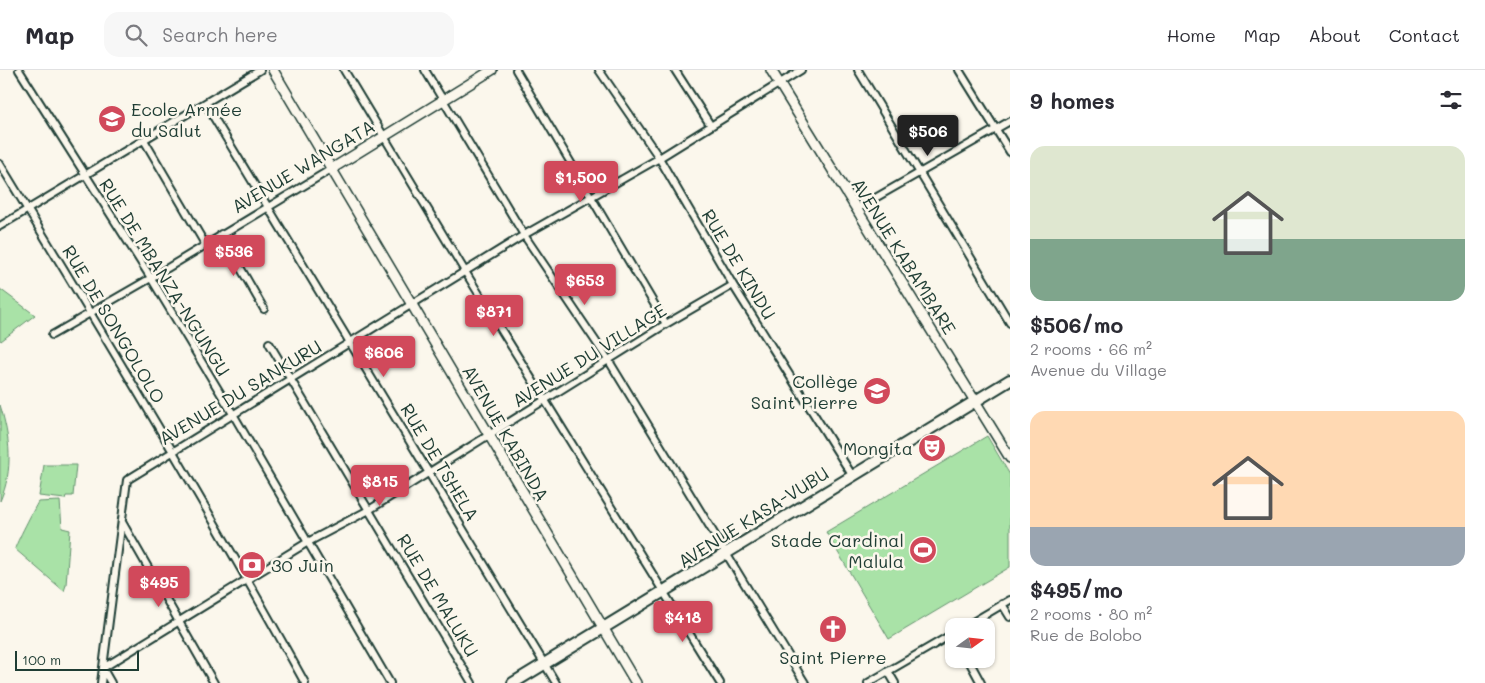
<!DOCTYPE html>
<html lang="en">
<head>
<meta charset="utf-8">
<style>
	:root { --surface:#fff; --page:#f7f7f7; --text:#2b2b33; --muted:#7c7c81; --line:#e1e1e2; --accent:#d1495b }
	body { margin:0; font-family:Mali,sans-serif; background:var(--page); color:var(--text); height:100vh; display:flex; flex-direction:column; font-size:19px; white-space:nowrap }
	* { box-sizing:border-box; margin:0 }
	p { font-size:16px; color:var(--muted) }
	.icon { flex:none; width:28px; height:28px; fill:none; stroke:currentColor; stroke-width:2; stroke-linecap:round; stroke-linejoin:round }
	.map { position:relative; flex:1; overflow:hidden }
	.panel { display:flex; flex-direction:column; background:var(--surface); width:475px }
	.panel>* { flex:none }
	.needle { width:32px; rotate:75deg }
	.tools { position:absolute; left:945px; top:548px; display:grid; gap:10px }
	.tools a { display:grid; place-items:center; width:50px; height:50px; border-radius:10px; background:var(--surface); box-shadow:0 1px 4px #0004; font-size:25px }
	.scale { position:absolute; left:15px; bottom:12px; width:124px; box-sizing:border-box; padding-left:5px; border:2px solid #1f3d34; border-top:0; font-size:14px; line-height:18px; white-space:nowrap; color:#1f3d34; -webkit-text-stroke:4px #fbf7ec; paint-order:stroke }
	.price { position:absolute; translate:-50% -42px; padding:0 11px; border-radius:5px; background:var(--accent); color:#fff; font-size:16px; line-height:32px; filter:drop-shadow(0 1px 2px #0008) }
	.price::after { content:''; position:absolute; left:50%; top:30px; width:15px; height:11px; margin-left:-8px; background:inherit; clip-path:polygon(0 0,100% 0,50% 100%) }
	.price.selected { background:#222; color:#fff }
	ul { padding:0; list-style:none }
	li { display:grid; align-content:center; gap:10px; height:265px; padding:0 20px }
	li span { display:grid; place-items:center; height:155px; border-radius:15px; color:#555 }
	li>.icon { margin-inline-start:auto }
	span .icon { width:90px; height:90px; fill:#fffc; stroke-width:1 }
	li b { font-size:21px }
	h2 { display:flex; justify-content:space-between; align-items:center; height:60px; padding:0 20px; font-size:21px }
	header { display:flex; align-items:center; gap:30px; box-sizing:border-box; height:70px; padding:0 25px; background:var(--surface); border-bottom:1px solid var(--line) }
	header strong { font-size:24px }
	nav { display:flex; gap:28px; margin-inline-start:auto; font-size:18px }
	.search { width:350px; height:45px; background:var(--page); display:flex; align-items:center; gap:12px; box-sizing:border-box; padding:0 18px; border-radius:15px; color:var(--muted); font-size:19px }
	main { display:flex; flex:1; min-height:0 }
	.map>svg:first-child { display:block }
</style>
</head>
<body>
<header>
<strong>Map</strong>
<div class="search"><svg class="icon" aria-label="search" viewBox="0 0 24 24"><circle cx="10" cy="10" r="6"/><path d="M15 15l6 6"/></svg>Search here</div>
<nav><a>Home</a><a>Map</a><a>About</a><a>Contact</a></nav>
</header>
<main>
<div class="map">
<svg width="1010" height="613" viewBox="0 0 1010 613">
	<rect width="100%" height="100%" fill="#fbf7ec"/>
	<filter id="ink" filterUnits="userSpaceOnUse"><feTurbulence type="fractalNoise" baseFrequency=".02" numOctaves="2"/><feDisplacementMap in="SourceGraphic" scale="10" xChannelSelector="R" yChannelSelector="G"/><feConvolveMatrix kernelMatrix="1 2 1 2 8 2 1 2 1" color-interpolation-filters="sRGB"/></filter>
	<g filter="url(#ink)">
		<!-- grass -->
		<path fill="#a9e2a7" stroke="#64906e" d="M0,219L35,245L1,271L0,270Z
			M0,335C10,367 14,400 0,431Z
			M987,366L1010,405V497L889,569L826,462Z
			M44,395H76L73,426H66L65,429L39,426Z
			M60,431L62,458L70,460L66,515L64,521L15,479C15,475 35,437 38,432Z"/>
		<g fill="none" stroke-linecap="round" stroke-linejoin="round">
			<!-- street casing -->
			<g stroke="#1f3d34" stroke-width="10">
				<path id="street" d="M19,0L151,208L233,344L390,613
					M344,0L466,203L720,613
					M425,0L524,165L609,291L805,613
					M516,0L666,254
					M599,0L658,86L733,215L852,405
					M675,0L711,56
					M858,0L1010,253
					M959,0L1010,82
					M205,33L556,613
					M144,70L205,174
					M0,94C104,265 208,437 305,613
					M856,139L1010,51
					M0,156L260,0
					M221,164L264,239
					M52,265L151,208L333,98
					M269,273L472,613
					M122,452L214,613
					M1002,534L1010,547
					M966,556L1010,530
					M968,589L981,613
					M103,598L308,472L369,440L666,254L733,215
					M103,599L111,613
					M888,601L895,613
					M101,613L127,410L524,165L656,90L801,0
					M868,613L954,563"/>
			</g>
			<!-- secondary casing -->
			<g stroke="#1f3d34" stroke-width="12">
				<path id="secondary" d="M273,0L636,613
					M771,0L1010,388
					M333,98L492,0"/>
			</g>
			<!-- primary casing -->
			<g stroke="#1f3d34" stroke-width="14">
				<path id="primary" d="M513,613L1010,310"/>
			</g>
			<!-- street -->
			<use href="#street" stroke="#fbf7ec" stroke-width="6"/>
			<!-- secondary -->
			<use href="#secondary" stroke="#fbf7ec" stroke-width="9"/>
			<!-- primary -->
			<use href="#primary" stroke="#fbf7ec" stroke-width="10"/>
		</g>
	</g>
	<!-- icons -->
	<defs>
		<g id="school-disc" transform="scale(1.4375)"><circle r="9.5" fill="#d1495b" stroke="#fbf7ec"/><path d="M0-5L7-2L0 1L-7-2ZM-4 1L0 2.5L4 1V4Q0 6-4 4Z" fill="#fff"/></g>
		<g id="theatre-disc" transform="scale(1.4375)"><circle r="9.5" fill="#d1495b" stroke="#fbf7ec"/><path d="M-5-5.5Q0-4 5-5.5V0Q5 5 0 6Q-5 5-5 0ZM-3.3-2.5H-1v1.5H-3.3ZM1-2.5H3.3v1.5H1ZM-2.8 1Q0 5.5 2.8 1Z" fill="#fff"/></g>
		<g id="stadium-disc" transform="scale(1.4375)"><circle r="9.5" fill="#d1495b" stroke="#fbf7ec"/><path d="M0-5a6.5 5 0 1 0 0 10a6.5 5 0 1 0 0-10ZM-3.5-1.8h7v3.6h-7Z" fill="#fff"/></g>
		<g id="bank-disc" transform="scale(1.4375)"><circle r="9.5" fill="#d1495b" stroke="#fbf7ec"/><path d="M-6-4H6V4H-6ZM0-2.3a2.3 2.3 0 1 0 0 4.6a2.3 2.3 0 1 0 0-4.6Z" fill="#fff"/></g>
		<g id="church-disc" transform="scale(1.4375)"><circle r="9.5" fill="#d1495b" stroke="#fbf7ec"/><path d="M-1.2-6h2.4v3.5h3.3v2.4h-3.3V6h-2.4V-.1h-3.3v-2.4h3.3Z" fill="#fff"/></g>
	</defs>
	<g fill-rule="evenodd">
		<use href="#school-disc" x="112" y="49"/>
		<use href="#school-disc" x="877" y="321"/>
		<use href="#theatre-disc" x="932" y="378"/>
		<use href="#stadium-disc" x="923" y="480"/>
		<use href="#bank-disc" x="252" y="495"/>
		<use href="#church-disc" x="833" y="559"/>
	</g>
	<g text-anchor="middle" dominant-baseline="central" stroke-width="5" stroke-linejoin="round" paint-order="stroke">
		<!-- poi labels -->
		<g font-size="18" fill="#1f3d34" stroke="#fbf7ec" text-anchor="end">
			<text x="131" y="39" text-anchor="start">Ecole Armée<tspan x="131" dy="21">du Salut</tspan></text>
			<text x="858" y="311">Collège<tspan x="858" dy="21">Saint Pierre</tspan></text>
			<text x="913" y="378">Mongita</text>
			<text x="904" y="470">Stade Cardinal<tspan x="904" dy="21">Malula</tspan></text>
			<text x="271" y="495" text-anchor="start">30 Juin</text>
			<text x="833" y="587" text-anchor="middle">Saint Pierre</text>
		</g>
		<!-- street labels -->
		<g font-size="18" fill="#1f3d34" stroke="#fbf7ec">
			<text transform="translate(303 96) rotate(-31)">AVENUE WANGATA</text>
			<text transform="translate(904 186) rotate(58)">AVENUE KABAMBARE</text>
			<text transform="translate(739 194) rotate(59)">RUE DE KINDU</text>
			<text transform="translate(165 207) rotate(58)">RUE DE MBANZA-NGUNGU</text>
			<text transform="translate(114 254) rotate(59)">RUE DE SONGOLOLO</text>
			<text transform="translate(589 285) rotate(-32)">AVENUE DU VILLAGE</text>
			<text transform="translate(240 322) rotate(-31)">AVENUE DU SANKURU</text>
			<text transform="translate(506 363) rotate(60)">AVENUE KABINDA</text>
			<text transform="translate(440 392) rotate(59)">RUE DE TSHELA</text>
			<text transform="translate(753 447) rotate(-32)">AVENUE KASA-VUBU</text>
			<text transform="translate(438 525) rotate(59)">RUE DE MALUKU</text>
		</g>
	</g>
</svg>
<div class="tools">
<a><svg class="needle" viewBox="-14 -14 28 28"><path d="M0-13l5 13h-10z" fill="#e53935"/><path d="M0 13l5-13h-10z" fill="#7c7c81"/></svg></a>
</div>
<div class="scale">100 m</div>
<b class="price selected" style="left:928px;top:87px">$506</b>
<b class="price" style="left:581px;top:133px">$1,500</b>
<b class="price" style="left:234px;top:207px">$536</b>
<b class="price" style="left:585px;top:236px">$653</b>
<b class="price" style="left:494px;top:267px">$871</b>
<b class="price" style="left:384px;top:308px">$606</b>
<b class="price" style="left:380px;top:437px">$815</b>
<b class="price" style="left:159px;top:538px">$495</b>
<b class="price" style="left:683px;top:573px">$418</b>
</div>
<section class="panel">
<h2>9 homes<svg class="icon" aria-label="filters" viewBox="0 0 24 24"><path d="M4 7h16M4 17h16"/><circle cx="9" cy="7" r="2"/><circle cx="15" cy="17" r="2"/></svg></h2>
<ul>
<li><span style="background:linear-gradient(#dfe7d0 60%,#7fa58c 0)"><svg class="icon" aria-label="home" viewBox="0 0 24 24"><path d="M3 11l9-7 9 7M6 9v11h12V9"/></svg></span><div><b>$506/mo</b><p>2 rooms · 66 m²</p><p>Avenue du Village</p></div></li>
<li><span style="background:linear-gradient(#ffd9b3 75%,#9aa5b1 0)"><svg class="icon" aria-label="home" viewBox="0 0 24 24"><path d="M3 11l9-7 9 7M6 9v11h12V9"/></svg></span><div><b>$495/mo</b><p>2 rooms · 80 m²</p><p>Rue de Bolobo</p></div></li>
</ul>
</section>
</main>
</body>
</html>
